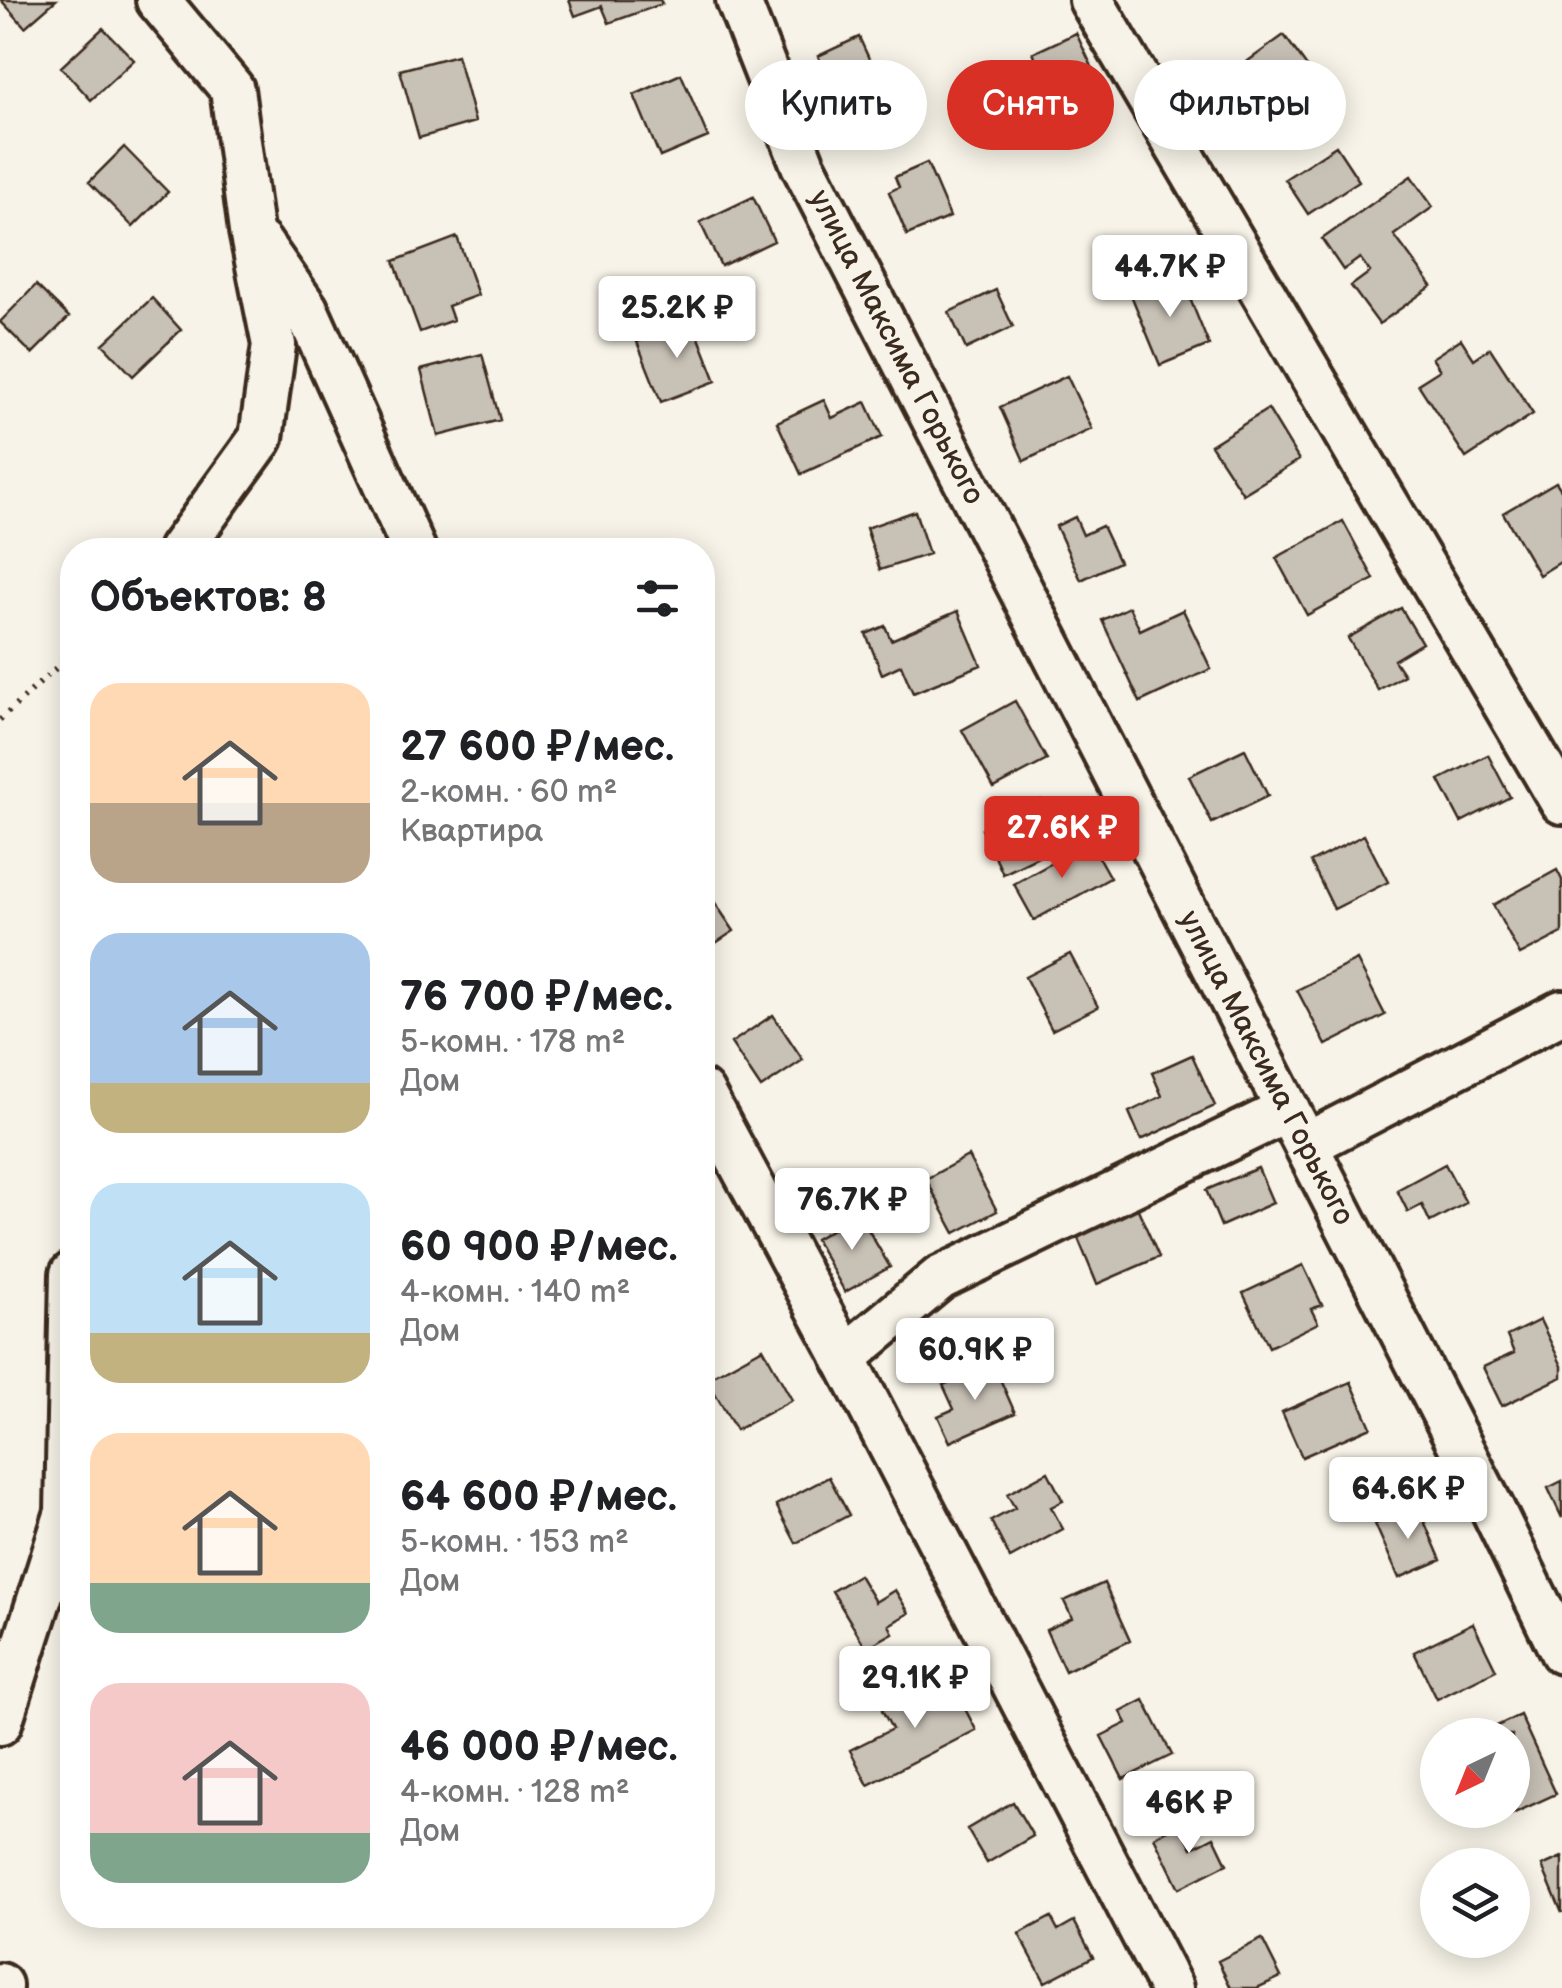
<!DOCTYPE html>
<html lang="ru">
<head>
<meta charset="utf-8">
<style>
	:root { --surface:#fff; --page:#f6f6f6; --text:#202124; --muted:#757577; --accent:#d93025 }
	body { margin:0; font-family:"Balsamiq Sans",sans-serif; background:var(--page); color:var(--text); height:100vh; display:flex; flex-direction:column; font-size:38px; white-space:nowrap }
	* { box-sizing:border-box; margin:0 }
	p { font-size:32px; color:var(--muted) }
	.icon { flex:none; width:55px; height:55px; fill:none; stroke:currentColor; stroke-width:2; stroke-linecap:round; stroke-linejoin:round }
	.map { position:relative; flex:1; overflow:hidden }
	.drawer { position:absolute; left:60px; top:538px; width:655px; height:1390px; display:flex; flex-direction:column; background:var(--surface); border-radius:40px; box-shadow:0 5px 25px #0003 }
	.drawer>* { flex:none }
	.banner { position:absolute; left:745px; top:60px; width:665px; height:90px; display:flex; gap:20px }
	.needle { width:65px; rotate:223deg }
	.fabs { position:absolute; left:1420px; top:1718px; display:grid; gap:20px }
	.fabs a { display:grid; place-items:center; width:110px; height:110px; border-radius:50%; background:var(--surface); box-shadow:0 5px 25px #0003; font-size:50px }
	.price { position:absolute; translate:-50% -85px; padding:0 22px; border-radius:10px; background:#fff; color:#222; font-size:32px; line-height:65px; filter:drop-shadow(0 2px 5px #0008) }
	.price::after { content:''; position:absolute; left:50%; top:60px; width:30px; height:22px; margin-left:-15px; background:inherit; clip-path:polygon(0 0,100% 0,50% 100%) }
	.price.active { background:var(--accent); color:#fff }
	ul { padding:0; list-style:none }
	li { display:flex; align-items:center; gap:30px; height:250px; padding:0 30px }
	li span { display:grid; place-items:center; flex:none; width:280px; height:200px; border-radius:30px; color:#555 }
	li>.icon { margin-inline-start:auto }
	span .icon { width:120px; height:120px; fill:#fffc; stroke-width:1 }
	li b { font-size:42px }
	h2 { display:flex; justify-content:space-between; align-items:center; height:120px; padding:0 30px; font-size:42px }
	.tag { padding:0 35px; border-radius:45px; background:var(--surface); box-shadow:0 5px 25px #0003; font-size:35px; line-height:90px }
	.tag.active { background:var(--accent); color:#fff }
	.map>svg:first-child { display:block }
</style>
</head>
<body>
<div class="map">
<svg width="1562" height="1988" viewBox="0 0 1562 1988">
	<rect width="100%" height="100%" fill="#f7f3e8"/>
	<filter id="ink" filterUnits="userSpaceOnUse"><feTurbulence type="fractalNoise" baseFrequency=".01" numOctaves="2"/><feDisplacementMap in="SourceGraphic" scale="20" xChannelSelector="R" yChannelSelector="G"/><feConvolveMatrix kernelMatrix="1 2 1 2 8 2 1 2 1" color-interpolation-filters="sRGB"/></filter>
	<g filter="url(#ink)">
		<!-- building -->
		<path fill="#c8c1b6" stroke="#3b2a1e" stroke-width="2.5" d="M1,0H56L25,27Z
			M569,0H660L662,4L609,23L602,6L575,16Z
			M103,28L134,60L91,100L61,67Z
			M1076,33L1101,86L1057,106L1033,53Z
			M1284,35L1316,79L1254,123L1223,79Z
			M859,37L882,87L841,106L818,56Z
			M457,55L475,122L419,138L400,70Z
			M681,74L708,137L660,157L634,95Z
			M1336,146L1359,181L1308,214L1285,179Z
			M124,147L168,192L133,227L89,182Z
			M927,163L950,217L907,235L889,192L899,187L895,177Z
			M1411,176L1433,207L1394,235L1432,286L1379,324L1351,286L1370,272L1360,258L1343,270L1322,239Z
			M753,197L774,241L721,266L700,222Z
			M457,237L478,295L448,306L453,320L420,332L394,261Z
			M1180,274L1209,345L1160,365L1131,295Z
			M36,285L69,317L32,354L0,322Z
			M996,290L1013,327L966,349L949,312Z
			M152,298L181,330L133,376L103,344Z
			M692,320L716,381L661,402L637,342Z
			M1461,339L1474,359L1490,348L1533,414L1466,458L1418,384L1440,370L1432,358Z
			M482,354L500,420L438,436L421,370Z
			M1067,376L1092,429L1024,461L1000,407Z
			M824,400L832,418L866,402L882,437L801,474L777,422Z
			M1268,409L1299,460L1243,494L1211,445Z
			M1556,482L1562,491V561L1539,575L1503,513Z
			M915,511L929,554L880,570L866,528Z
			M1075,517L1083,535L1102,526L1119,562L1081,580L1056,526Z
			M1343,521L1374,579L1307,615L1276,558Z
			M1129,607L1140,630L1183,610L1211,669L1140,702L1102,620Z
			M1401,608L1422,643L1394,660L1404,675L1378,690L1348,638Z
			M958,611L981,665L913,693L901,665L882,674L866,634L885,626L891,640Z
			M1015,701L1047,760L994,788L962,730Z
			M1245,749L1268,796L1212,823L1189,776Z
			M1488,755L1510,797L1461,822L1439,780Z
			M1041,800L1063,845L1003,874L982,829Z
			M1364,835L1388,882L1334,909L1311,862Z
			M1090,842L1110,878L1034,920L1014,884Z
			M1557,870L1562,880V933L1520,955L1493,905Z
			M707,891L734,931L702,952V894Z
			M1070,954L1098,1007L1052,1030L1025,977Z
			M1357,960L1385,1015L1326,1045L1297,990Z
			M773,1015L803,1060L761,1088L731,1043Z
			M1192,1055L1215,1106L1141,1140L1129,1112L1162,1096L1152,1073Z
			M968,1156L997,1211L955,1233L926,1179Z
			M1445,1164L1466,1203L1430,1222L1422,1205L1408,1212L1397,1190Z
			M1258,1168L1273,1203L1221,1226L1206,1190Z
			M1133,1198L1159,1257L1097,1284L1072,1224Z
			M859,1214L890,1267L845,1292L815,1239Z
			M702,1226L712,1251L702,1255Z
			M1303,1265L1322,1305L1311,1309L1318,1323L1269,1347L1243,1293Z
			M1540,1320L1562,1366V1377L1502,1406L1483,1367L1514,1353L1507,1336Z
			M763,1348L792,1400L736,1430L707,1379Z
			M993,1363L1015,1413L950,1442L938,1416L954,1409L943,1385Z
			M1351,1382L1371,1427L1302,1457L1282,1412Z
			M1048,1472L1063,1501L1051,1507L1063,1529L1010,1558L991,1521L1015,1508L1007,1494Z
			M829,1477L849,1515L796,1543L776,1505Z
			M1562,1481V1518L1548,1488Z
			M1417,1505L1441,1560L1399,1578L1375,1524Z
			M859,1575L875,1602L895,1590L909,1613L889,1625L893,1633L866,1648L832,1591Z
			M1104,1583L1130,1641L1065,1671L1046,1630L1072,1618L1064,1601Z
			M1473,1623L1496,1670L1437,1699L1414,1652Z
			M948,1676L976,1730L868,1785L850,1750L892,1729L882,1710Z
			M1144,1700L1172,1755L1123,1779L1101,1736L1127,1723L1121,1712Z
			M1520,1715L1556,1794L1510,1815L1512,1735H1478Z
			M1013,1802L1033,1836L987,1863L967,1829Z
			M1180,1824L1192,1848L1214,1837L1227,1864L1179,1888L1154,1837Z
			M1562,1857V1913L1542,1866Z
			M1051,1917L1058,1930L1074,1921L1093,1957L1045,1982L1019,1934Z
			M1262,1939L1281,1977L1257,1988H1231L1218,1961Z"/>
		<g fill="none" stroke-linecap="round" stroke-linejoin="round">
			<!-- minor casing -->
			<g stroke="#3b2a1e" stroke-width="50">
				<g id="minor">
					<path d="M158,0L232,89L251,231L274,345L261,438L180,550"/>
					<path id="s1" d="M738,0L803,165L1492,1508L1562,1652"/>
					<path d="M1091,0L1562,802"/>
					<path d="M260,243L306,309L414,550"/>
					<path d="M702,1092L839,1347L1171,1988"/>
					<path d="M1306,1145L1562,1012"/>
					<path d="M844,1358L940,1278L1288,1110"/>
					<path d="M0,1723L67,1512L72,1274"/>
					<path d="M0,1985V1988"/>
				</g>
			</g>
			<!-- path -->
			<path stroke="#3b2a1e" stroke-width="6" stroke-dasharray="2.5 8" stroke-linecap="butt" d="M0,720L72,653"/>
			<!-- minor -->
			<use href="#minor" stroke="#f7f3e8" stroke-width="42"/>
		</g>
	</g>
	<g text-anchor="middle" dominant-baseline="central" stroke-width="10" stroke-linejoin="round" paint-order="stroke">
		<!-- street labels -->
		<g font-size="30" fill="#3b2a1e" stroke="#f7f3e8">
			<text stroke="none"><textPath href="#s1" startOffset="382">улица Максима Горького</textPath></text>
			<text stroke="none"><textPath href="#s1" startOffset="1192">улица Максима Горького</textPath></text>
		</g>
	</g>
</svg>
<div class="fabs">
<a><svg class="needle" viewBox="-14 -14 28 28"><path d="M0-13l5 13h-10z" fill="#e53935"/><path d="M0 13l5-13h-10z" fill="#757577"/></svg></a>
<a><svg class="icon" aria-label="layers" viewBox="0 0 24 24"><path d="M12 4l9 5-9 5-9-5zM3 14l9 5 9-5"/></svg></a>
</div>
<b class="price" style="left:1170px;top:320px">44.7K ₽</b>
<b class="price" style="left:677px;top:361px">25.2K ₽</b>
<b class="price active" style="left:1062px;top:881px">27.6K ₽</b>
<b class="price" style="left:852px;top:1253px">76.7K ₽</b>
<b class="price" style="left:975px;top:1403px">60.9K ₽</b>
<b class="price" style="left:1408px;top:1542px">64.6K ₽</b>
<b class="price" style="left:915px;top:1731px">29.1K ₽</b>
<b class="price" style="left:1189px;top:1856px">46K ₽</b>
<div class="banner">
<a class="tag">Купить</a>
<a class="tag active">Снять</a>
<a class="tag">Фильтры</a>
</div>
<section class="drawer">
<h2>Объектов: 8<svg class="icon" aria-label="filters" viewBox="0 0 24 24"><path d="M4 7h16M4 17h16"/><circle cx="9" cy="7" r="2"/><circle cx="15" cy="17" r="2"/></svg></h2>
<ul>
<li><span style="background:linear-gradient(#ffd9b3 60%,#b9a48a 0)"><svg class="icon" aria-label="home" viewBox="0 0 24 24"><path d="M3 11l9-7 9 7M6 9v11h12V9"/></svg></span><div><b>27 600 ₽/мес.</b><p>2-комн. · 60 m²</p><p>Квартира</p></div></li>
<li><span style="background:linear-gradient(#a9c7e8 75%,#c2b280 0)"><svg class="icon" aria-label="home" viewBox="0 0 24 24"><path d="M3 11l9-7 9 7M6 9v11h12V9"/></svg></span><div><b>76 700 ₽/мес.</b><p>5-комн. · 178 m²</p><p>Дом</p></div></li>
<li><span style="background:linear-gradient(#bfe0f5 75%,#c2b280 0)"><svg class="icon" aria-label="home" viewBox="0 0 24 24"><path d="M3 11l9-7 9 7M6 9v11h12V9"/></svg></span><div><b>60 900 ₽/мес.</b><p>4-комн. · 140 m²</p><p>Дом</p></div></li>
<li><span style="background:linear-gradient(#ffd9b3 75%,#7fa58c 0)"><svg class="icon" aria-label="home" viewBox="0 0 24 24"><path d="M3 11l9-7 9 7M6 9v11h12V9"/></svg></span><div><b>64 600 ₽/мес.</b><p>5-комн. · 153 m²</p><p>Дом</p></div></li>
<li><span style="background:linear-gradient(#f6c9c9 75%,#7fa58c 0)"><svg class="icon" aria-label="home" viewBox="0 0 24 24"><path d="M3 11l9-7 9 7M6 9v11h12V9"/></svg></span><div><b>46 000 ₽/мес.</b><p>4-комн. · 128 m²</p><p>Дом</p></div></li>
</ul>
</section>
</div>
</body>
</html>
